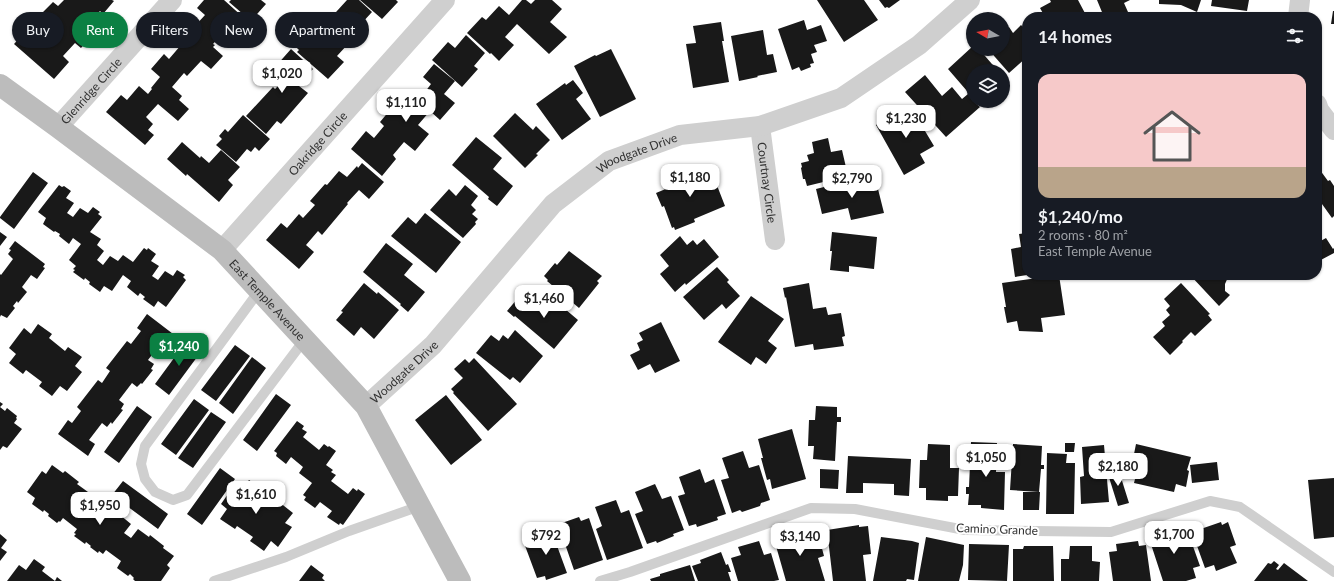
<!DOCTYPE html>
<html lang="en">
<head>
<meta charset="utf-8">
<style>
	:root { --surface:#171b24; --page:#242831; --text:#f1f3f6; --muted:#9ea1a6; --line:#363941; --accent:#0b8043 }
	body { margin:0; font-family:Lato,sans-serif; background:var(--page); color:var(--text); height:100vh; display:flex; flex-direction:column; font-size:15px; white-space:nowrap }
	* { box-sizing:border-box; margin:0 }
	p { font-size:13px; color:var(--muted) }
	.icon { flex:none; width:22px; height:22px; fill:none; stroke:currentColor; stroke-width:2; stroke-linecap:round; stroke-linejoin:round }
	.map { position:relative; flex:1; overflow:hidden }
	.details { position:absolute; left:1022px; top:12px; width:300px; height:268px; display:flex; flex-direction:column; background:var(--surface); border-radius:16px; box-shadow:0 1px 3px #0004 }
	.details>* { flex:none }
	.guide { position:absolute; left:12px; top:12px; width:380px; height:36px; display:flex; gap:8px }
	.needle { width:26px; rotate:280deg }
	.buttons { position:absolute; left:966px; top:12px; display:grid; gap:8px }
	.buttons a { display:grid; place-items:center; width:44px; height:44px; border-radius:50%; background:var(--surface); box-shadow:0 1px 3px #0004; font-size:20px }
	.price { position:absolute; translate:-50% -34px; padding:0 9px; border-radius:8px; background:#fff; color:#222; font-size:13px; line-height:26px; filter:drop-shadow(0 1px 2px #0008) }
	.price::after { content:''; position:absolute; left:50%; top:24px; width:12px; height:9px; margin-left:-6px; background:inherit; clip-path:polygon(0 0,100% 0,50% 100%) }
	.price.active { background:var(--accent); color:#fff }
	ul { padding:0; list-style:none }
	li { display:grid; align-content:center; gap:8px; height:212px; padding:0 16px }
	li+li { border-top:1px solid var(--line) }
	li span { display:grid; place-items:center; height:124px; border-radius:12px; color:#555 }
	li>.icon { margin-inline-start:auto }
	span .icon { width:72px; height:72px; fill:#fffc; stroke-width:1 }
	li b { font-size:17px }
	h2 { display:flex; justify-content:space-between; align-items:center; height:48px; padding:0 16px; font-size:17px }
	.tag { padding:0 14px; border-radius:18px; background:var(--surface); box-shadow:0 1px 3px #0004; font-size:14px; line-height:36px }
	.tag.active { background:var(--accent); color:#fff }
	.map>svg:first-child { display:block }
</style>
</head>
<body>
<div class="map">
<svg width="1334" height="581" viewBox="0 0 1334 581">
	<rect width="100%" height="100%" fill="#fff"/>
	<!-- building -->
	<path fill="#191919" d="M64,0H112L114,1L103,14L100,11L88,24L96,31L81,48L75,43L63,56L69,62L54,79L14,44L24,33L31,40L37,32L31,27L40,16L54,28L56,25L42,13L53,2L58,6Z
		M204,0H224L244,18L242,20L248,25L234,41L224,32L213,44L215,45L213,47L223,56L211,69L201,61L187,76L184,73L172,87L182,96L179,100L189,109L178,121L158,104L146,117L153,124L148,130L154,135L145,145L106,112L121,95L127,100L139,86L148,94L152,89L151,88L160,77L151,69L164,54L169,59L181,45L176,41L191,25L198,30L194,27L205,15L197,8Z
		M231,0H261L266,4L251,21L229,2Z
		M347,0H359L372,12L361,24L364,27L360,32L364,35L353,47L326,23Z
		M360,0H396L398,2L382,19Z
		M522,0H526L531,4L535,0H552L562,9L550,22L567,37L549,54L517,24L505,37L514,45L499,61L491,53L490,54L467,33L482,17L486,20L499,6L509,15Z
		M817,0H864L878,20L844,42Z
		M879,0H900L889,8L887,7L885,8Z
		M1050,0H1078L1087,17H1045L1040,8L1051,2Z
		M1097,0H1130L1124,3L1128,12L1116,17H1104Z
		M1159,0H1201L1197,12L1181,5L1159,4Z
		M1212,0H1249L1247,11L1211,6Z
		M1333,11H1334V24H1331Z
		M804,20L807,30L821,25L827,41L814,45L817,52L811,54L814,63L810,64L811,67L801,71L799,67L792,70L778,29Z
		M721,22L724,41H722L729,82L693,88L686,44L696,43L693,26Z
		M1021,25L1027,31V57L1009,73L988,49H1003V30L1004,31L1009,27L1013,33Z
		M328,27L348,44L337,56L344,62L328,79L297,52L299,50L293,44L305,29L318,38Z
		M763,30L767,55L773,54L777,72L757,76L758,77L739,81L731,36Z
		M466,35L485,53L474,66L478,69L462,87L432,60L448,42L455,48Z
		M973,46V49H979L998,71H973V98L948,69Z
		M291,49L313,69L308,74L310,75L299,86L308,93L281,124L277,121L266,134L246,116L273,87L275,89L280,84L277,81L284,73L276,66Z
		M611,49L636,99L600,117L574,66L595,55L596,56Z
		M434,64L455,81L444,94L455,103L440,120L430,111L418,125L429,134L415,151L404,142L393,155L396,159L382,176L351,149L366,131L374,138L384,126L380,122L395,104L400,108L411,94L419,100L431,84L423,77Z
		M925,75L942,96L952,87L962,99L968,94L973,101L980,107L946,137L905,92Z
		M573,80L583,93L576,99L591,119L562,140L536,104L565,83L566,85Z
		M910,106L934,146L920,154L925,163L904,175L876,125Z
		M515,113L533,130L536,126L550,140L536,154L538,155L525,168L493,136Z
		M243,115L270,139L259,151L255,147L251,152L247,149L236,162L216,145L222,139L219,136L225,129L228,132Z
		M476,137L502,158L493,169L513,186L497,206L488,199L489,197L452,165Z
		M828,138L831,152L842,150L848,176L807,186L805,179H803L801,168L802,167L801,163L809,161L807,155L814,153L812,142Z
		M182,142L200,158L201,156L209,163L221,150L240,167L228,180L233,185L219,202L187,174L186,176L167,159Z
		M362,163L384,182L369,199L359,190L347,203L348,204L322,235L318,231L306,245L314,252L299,269L266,240L281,223L287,228L299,214L303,218L315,205L310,201L325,184L327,185L339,171L347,177L357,166L358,168Z
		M1317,166L1328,181L1330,180L1334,186V216L1332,218L1317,197Z
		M711,170L725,206L694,219L695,222L675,230L674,227L672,228L664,206L662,207L656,193L668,188L665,180L682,173L685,180Z
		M33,172L48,183L14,229L0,218V217Z
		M875,177L884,213L851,220L848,208L822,214L816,189L828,186V188Z
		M59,185L62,187L64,186L71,191L66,198L74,203L67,213L73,217L80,208L88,213L93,207L100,212L98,214L102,217L90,232L101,239L97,245L104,251L97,260L103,265L110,256L118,261L123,255L133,262L144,248L147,250L148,248L156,254L151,261L159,266L152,276L158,280L165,271L173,276L177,270L185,275L183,277L186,280L166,307L158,301L154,307L143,299L145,297L140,293L138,296L127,287L131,281L123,275L112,291L104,286L100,292L89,284L90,282L85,278L84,280L73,272L75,270L73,269L76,266L69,260L81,244L73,238L69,244L59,236L60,234L55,231L54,232L43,224L46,218L38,212Z
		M465,185L478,196L471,205L476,210L472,214L478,219L475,222L476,224L463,238L430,210L449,189L456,196Z
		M425,213L461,242L436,273L391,236L408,217L416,224Z
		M0,232L7,237L0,246Z
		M832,232L877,237L874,269L849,266V272L830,270L832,251H830Z
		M1027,233V275L1015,277L1011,249L1021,247L1019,234Z
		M680,236L687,245L693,240L697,245L704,239L719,257L686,285L685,283L675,292L660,274L669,266L660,255Z
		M1326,238L1333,249L1334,248V253L1317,262V243Z
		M15,241L45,264L43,267L45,268L37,279L31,275L22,287L27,292L18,303L17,301L13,306L15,308L7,318L1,315L0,317V274L1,275L13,259L8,254L11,250L9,249Z
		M386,243L413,264L404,275L425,292L408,312L400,305L401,304L363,272Z
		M569,251L602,276L597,281L599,283L579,308L547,281L548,280L544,276L555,263L557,265Z
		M717,267L729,280L727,282L740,296L726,309L722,304L704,320L683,297Z
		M1059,275L1065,315L1041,318L1043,332L1019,331L1017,321L1007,323L1004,307H1006L1002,283Z
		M1190,275H1229L1225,284V291L1230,295L1219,306Z
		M364,283L377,294L378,292L399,310L374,339L361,327L354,336L336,320L343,312L341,311Z
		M809,283L813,309L826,307L828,315L841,313L845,336L842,337L844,346L814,350L813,344L795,347L786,297L785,298L783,288Z
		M1181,283L1210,314L1208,315L1212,320L1195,336L1191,332L1182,341L1183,342L1170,355L1153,337L1165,326L1162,322L1170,315L1166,310L1170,306L1164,299Z
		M524,291L544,308L552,298L578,320L554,349L515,316L514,317L507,311Z
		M751,296L784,319L768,341L777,348L766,364L756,357L751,365L718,342Z
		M147,314L177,337L172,345L170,343L167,347L161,343L148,360L154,364L151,369L153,370L142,384L141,383L137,387L132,383L119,400L124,404L121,409L123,410L112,424L111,422L107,427L102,423L89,440L95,444L88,456L58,434L68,420L72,423L81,411L77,407L98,380L102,383L110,371L106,368L127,341L131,344L141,331L137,328Z
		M661,322L680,361L655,373L650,364L638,370L630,355L640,350L637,343L643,340L639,333Z
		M38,324L52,334L49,338L65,351L68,347L82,357L75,366L82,372L67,391L60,386L52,396L39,386L42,382L26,370L23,374L9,363L16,354L9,348L24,328L31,334Z
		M515,330L543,356L520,383L513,377L510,380L476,353L491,335L499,341L503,335L508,339Z
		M188,339L203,349L169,395L155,384Z
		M235,345L250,356L216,401L201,390Z
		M252,357L266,368L233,414L219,403Z
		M474,358L517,404L488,431L453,393L454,392L451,389L463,378L454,369L465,359L469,363Z
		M276,394L291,405L257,451L243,440Z
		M446,395L482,440L451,465L415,420Z
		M194,399L209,410L176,455L161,444Z
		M0,402L3,404L0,407L5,411L7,408L17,416L16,418L17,419L14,423L22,429L7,448L3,446L0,450Z
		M137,406L152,417L119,463L104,452Z
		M816,406L837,407V417H841V422H837L835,461L813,459L814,446H808L809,420H815Z
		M211,412L226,422L193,468L178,458Z
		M297,421L304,426L302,429L307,432L303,437L319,450L324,444L328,447L329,446L336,451L326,465L333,470L331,472L336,475L331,481L348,494L353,488L357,491L358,489L365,494L343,525L340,523L339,525L327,517L332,511L320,502L315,508L304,500L306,497L303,495L312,483L299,473L303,467L291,457L286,464L276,456L277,453L274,451Z
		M792,429L806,479L772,489L770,479L767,480L761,458H763L758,439Z
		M971,442L997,443L996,472H1005L1004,510L981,508V505H968L969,494H966V487H969Z
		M1065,443H1075L1074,452H1065Z
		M928,444L950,445V468H959L958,496H948V501L926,500V488H919L920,460H927Z
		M1013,444L1042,446L1041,465H1044V469H1041L1039,492L1010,490Z
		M1136,444L1191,457L1187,470L1189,471L1186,487L1176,484L1174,492L1134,483L1136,475L1130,474Z
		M1104,445L1109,502L1081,504L1080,477L1084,476L1082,447Z
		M743,451L749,468L759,465L770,500L761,503L760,506L742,512L740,510L732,513L721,480L729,478L722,458Z
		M1047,453L1067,454L1066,463H1075L1074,514H1046Z
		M848,456L911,459L909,496L894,495V484L863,483V493H846Z
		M1217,462L1219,480L1192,483L1190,465Z
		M52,465L63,473L65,471L79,482L77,484L88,492L82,501L88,506L95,497L106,505L107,503L121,514L120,515L131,524L124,533L131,538L138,529L149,537L150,535L164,546L163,548L174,556L167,565L170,568L161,581H135L133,579L134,578L130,574L128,576L117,568L121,561L106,550L103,554L99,551L98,553L90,547L91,546L86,542L85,544L74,536L76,534L74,533L77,529L63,518L60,522L59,521L57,523L48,516L49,514L44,510L43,512L32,504L35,498L27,492L42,471L46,474Z
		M220,468L235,479L202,525L187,514Z
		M1118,468L1129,503L1118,506L1107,471Z
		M700,469L705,483L714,479L726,514L717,517L718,520L697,527L696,524L689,526L678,496L685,494L679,477Z
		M820,469L839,470L838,489L820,488Z
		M1334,478V537L1314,539L1308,480Z
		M249,480L263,490L260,494L276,506L279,502L293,513L285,523L292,527L278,547L271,541L264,551L250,541L253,537L237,526L235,529L220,519L227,509L221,504L235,484L242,489Z
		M123,481L168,514L158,529L112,495Z
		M655,484L662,499L671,496L684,530L673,534L674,536L657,543L656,541L647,544L635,514L643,511L635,492Z
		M1023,492H1040L1039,510H1023Z
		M616,500L621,513L629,510L643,548L607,560L596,529L602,526L595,507Z
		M579,517L581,521L589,518L603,560L574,570L565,544L562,545L559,535L562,534L559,524Z
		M1221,522L1222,525L1228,522L1236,545L1230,547L1237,563L1216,571L1214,565L1205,568L1192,532Z
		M859,525V527L868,526L871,554L863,555L866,581H833L827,530Z
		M1178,525L1182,537L1189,535L1200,566L1193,568L1196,578L1186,581H1163L1148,535Z
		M809,528L812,539L819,537L824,556L818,558L825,581H786L774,539Z
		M551,530L554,536L556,535L559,542L556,543L567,573L546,580L545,576L537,578L524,543L532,541L531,537Z
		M0,534L7,540L1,548L7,552L0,561Z
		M881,537L912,541L919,543L914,580L907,579L906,581H873Z
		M926,537L964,545L963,565L959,581H918Z
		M759,541L764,555L771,553L779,580L774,581H738L731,558L741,555L738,547Z
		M1138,541L1139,546L1146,545L1151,581H1113L1109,552L1117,551L1116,544Z
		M969,544L1009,545L1007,581L968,580Z
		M1024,546H1053L1054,581H1013V549H1023Z
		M1070,546H1092V561L1100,562L1099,581H1061V559H1069Z
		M721,552L726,565L728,564L731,572H728L731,581H698L692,566L701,563L700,560Z
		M34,559L45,567L42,571L55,581L57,577L62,581H7L19,565L26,570Z
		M1274,561L1279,565L1276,569L1278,570L1284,563L1308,581H1254L1268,563L1271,564Z
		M311,565L324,575L322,578L325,581H299Z
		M690,565L695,581H651L650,579L660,576V574Z"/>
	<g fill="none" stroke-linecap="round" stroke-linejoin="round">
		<!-- service -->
		<path stroke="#cfcfcf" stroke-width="10" d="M259,291L145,446L141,464L145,479L155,492L173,500L187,495L305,339
			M214,581L286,557L349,531L420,506
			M600,581L630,572L811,508L855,509L965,530L1111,532L1210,501L1240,507L1334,572"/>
		<!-- minor -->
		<g stroke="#cfcfcf" stroke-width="20">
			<path d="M1298,17L1300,0"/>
			<path d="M1317,104L1319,110L1334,130"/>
			<path id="s1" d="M760,126L775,240"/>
			<path id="s2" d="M58,127L172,0"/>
			<path id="s3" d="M222,250L445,0"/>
			<path id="s4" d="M366,406L433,345L553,204L609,161L680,135L760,126L841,98L919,45L970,0"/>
		</g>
		<!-- secondary -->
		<path stroke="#bcbcbc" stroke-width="22" id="s5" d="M0,85L58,127L222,250L366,406L460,581"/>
	</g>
	<g text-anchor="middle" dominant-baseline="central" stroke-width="4" stroke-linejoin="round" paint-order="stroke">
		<!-- street labels -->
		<g font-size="12" fill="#323232" stroke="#fff">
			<text stroke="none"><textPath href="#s2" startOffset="49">Glenridge Circle</textPath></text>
			<text stroke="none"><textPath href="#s3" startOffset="143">Oakridge Circle</textPath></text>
			<text stroke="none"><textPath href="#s4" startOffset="375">Woodgate Drive</textPath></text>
			<text stroke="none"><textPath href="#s1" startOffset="57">Courtnay Circle</textPath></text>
			<text stroke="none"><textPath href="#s5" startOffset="344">East Temple Avenue</textPath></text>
			<text stroke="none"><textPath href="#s4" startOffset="51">Woodgate Drive</textPath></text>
			<text transform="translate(997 529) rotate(2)">Camino Grande</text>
		</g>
	</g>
</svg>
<div class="buttons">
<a><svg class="needle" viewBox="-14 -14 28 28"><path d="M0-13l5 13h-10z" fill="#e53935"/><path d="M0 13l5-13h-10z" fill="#9ea1a6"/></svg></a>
<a><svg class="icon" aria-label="layers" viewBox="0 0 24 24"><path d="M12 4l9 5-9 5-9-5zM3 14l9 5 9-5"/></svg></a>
</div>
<b class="price" style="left:282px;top:94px">$1,020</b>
<b class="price" style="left:406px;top:123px">$1,110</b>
<b class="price" style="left:906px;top:139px">$1,230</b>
<b class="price" style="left:690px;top:198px">$1,180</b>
<b class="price" style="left:852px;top:199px">$2,790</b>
<b class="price" style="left:544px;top:319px">$1,460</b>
<b class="price active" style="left:179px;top:367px">$1,240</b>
<b class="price" style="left:986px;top:478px">$1,050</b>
<b class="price" style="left:1118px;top:487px">$2,180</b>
<b class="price" style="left:256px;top:515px">$1,610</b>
<b class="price" style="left:100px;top:526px">$1,950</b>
<b class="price" style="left:1174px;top:555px">$1,700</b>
<b class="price" style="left:546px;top:556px">$792</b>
<b class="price" style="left:800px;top:557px">$3,140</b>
<div class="guide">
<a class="tag">Buy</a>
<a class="tag active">Rent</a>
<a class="tag">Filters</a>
<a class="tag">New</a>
<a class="tag">Apartment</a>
</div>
<section class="details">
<h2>14 homes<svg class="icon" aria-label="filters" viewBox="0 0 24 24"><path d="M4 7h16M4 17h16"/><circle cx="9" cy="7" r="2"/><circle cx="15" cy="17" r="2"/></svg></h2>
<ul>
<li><span style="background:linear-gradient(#f6c9c9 75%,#b9a48a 0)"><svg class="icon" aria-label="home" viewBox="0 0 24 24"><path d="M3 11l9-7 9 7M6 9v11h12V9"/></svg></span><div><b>$1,240/mo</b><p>2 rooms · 80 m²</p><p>East Temple Avenue</p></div></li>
</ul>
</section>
</div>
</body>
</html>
